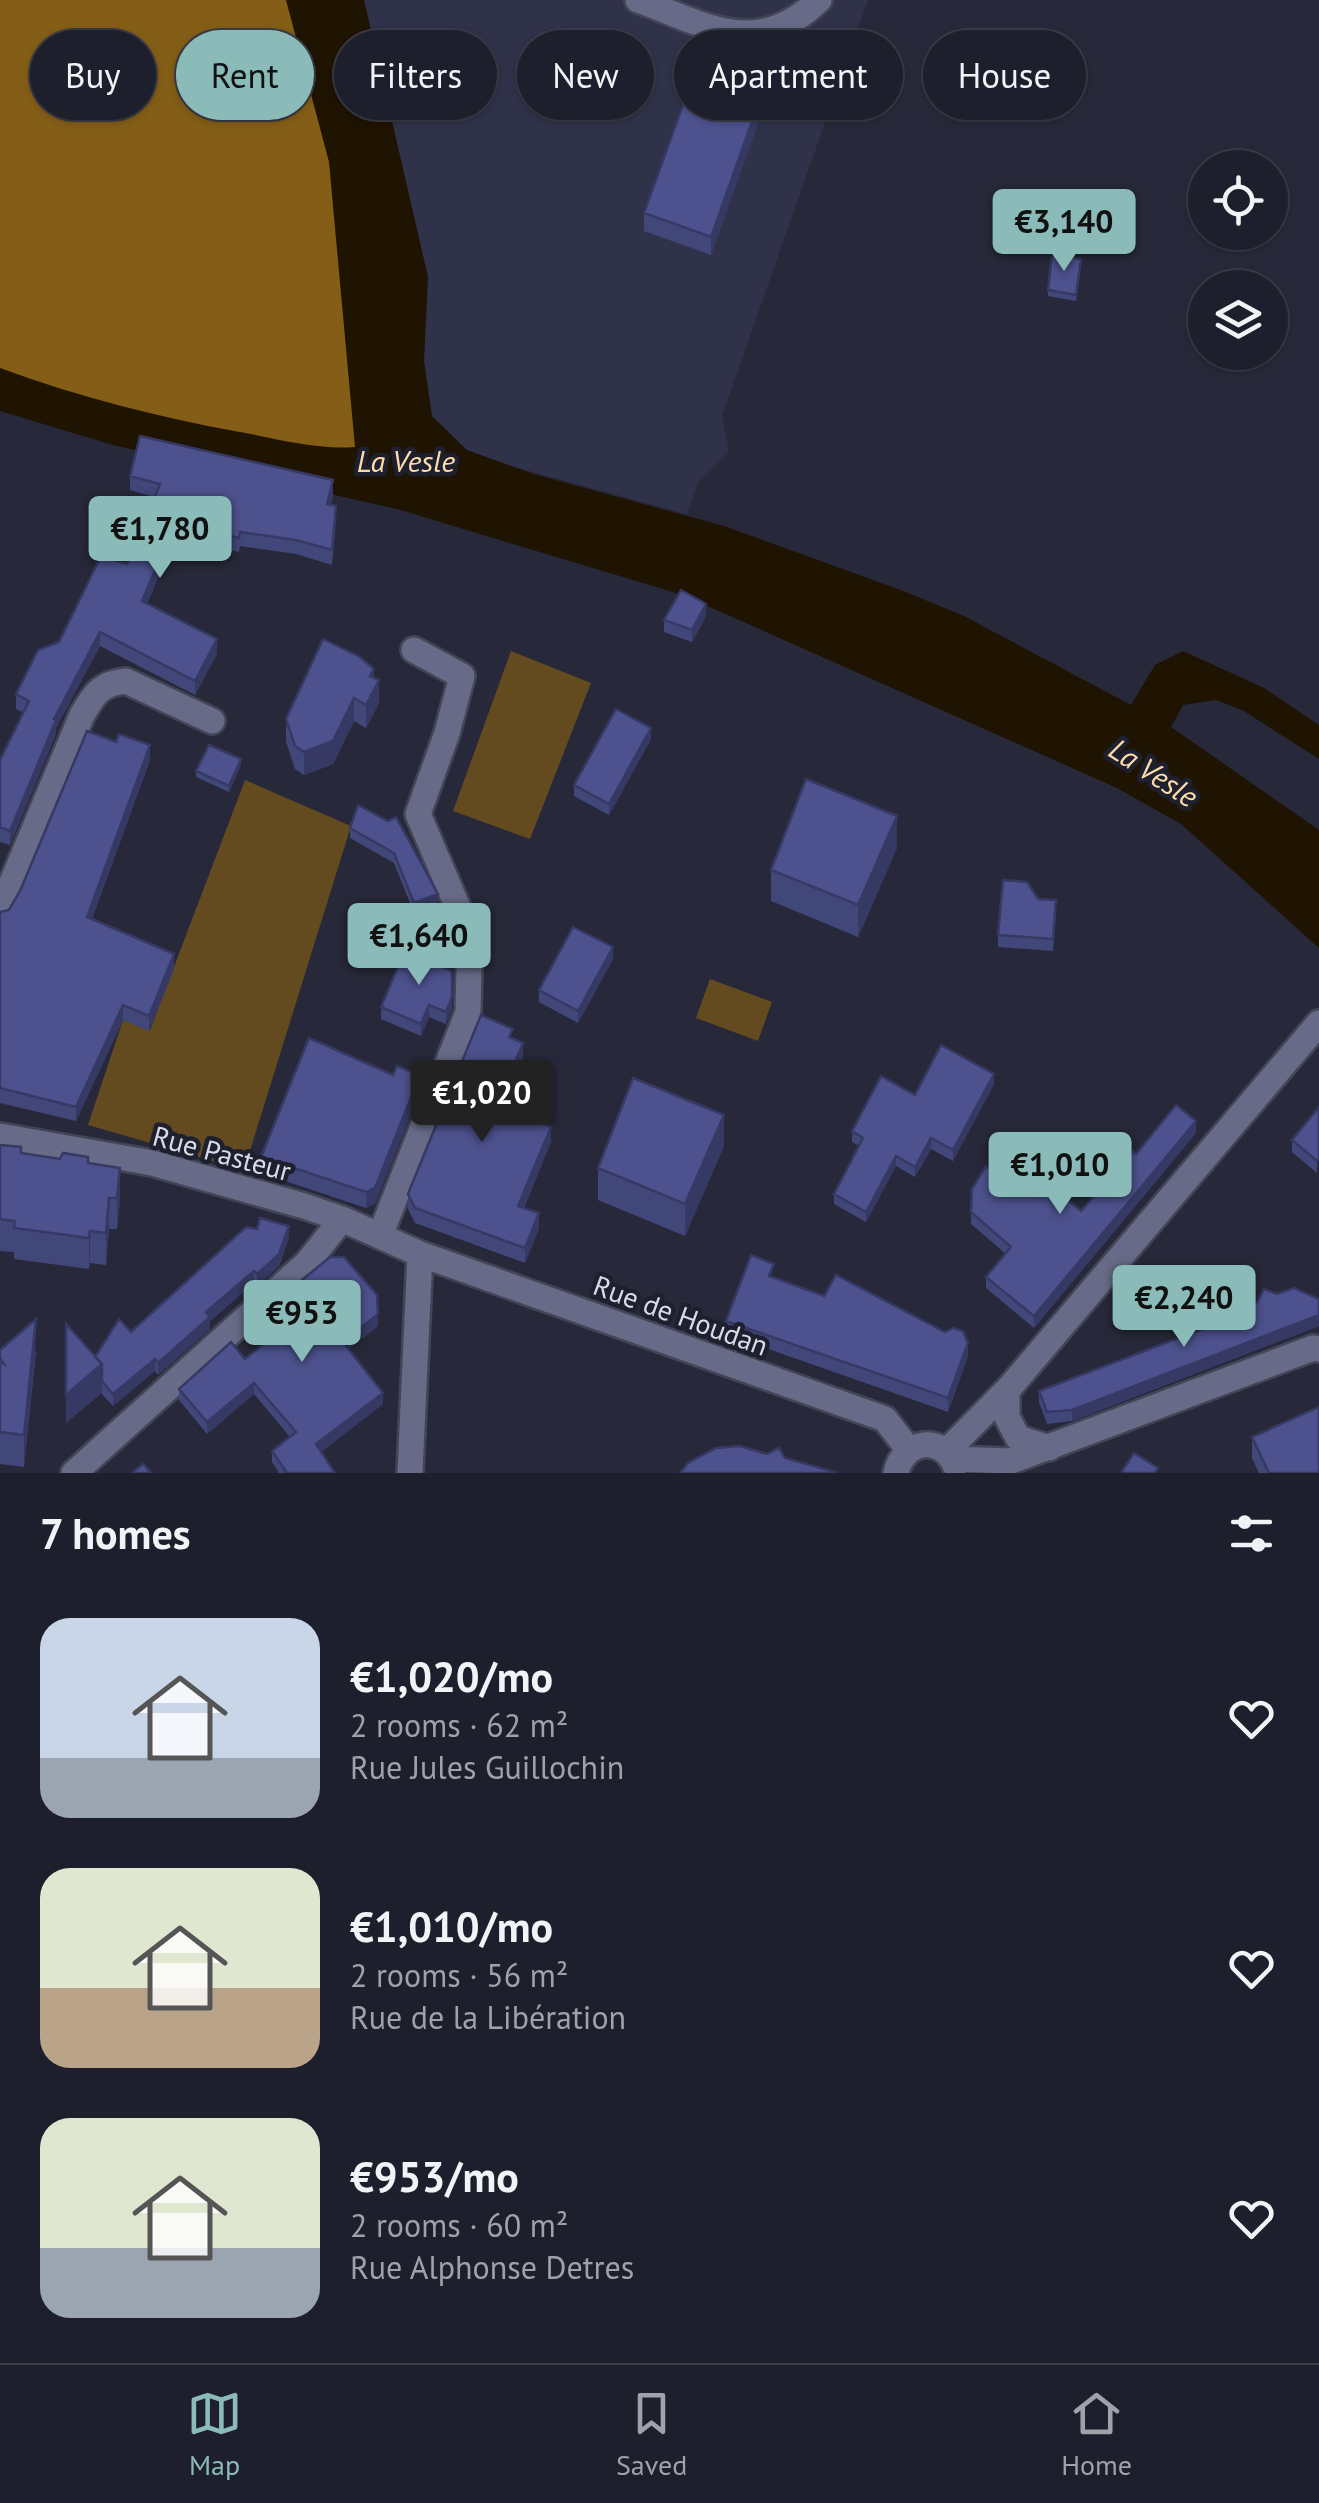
<!DOCTYPE html>
<html lang="en">
<head>
<meta charset="utf-8">
<style>
	:root { --surface:#1d1f2c; --page:#252734; --text:#f1f3f6; --muted:#a0a2a9; --line:#3b3d48; --accent:#8bbbb9 }
	body { margin:0; font-family:"PT Sans",sans-serif; background:var(--page); color:var(--text); height:100vh; display:flex; flex-direction:column; font-size:38px; white-space:nowrap }
	* { box-sizing:border-box; margin:0 }
	p { font-size:32px; color:var(--muted) }
	.icon { flex:none; width:55px; height:55px; fill:none; stroke:currentColor; stroke-width:2; stroke-linecap:round; stroke-linejoin:round }
	.map { position:relative; height:1473px; overflow:hidden }
	.side { display:flex; flex-direction:column; background:var(--surface); flex:1 }
	.side>* { flex:none }
	.top-card { position:absolute; left:30px; top:30px; width:1260px; height:90px; display:flex; gap:20px }
	.tools { position:absolute; left:1188px; top:150px; display:grid; gap:20px }
	.tools a { display:grid; place-items:center; width:100px; height:100px; border-radius:50%; background:var(--surface); box-shadow:0 2px 8px #0004,0 0 0 2px var(--line); font-size:50px }
	.price { position:absolute; translate:-50% -85px; padding:0 22px; border-radius:10px; background:var(--accent); color:#111; font-size:32px; line-height:65px; filter:drop-shadow(0 2px 5px #0008) }
	.price::after { content:''; position:absolute; left:50%; top:60px; width:30px; height:22px; margin-left:-15px; background:inherit; clip-path:polygon(0 0,100% 0,50% 100%) }
	.price.on { background:#222; color:#fff }
	ul { padding:0; list-style:none }
	li { display:flex; align-items:center; gap:30px; height:250px; padding:0 40px }
	li span { display:grid; place-items:center; flex:none; width:280px; height:200px; border-radius:30px; color:#555 }
	li>.icon { margin-inline-start:auto }
	span .icon { width:120px; height:120px; fill:#fffc; stroke-width:1 }
	li b { font-size:42px }
	h2 { display:flex; justify-content:space-between; align-items:center; height:120px; padding:0 40px; font-size:42px }
	.tag { padding:0 35px; border-radius:45px; background:var(--surface); box-shadow:0 2px 8px #0004,0 0 0 2px var(--line); font-size:35px; line-height:90px }
	.tag.on { background:var(--accent); color:#111 }
	.dock { display:flex; justify-content:space-around; align-items:center; height:140px; border-top:2px solid var(--line); background:var(--surface); font-size:28px; color:var(--muted) }
	.dock a { display:grid; justify-items:center; gap:5px }
	.dock .on { color:var(--accent) }
	.map>svg:first-child { display:block }
</style>
</head>
<body>
<div class="map">
<svg width="1319" height="1473" viewBox="0 0 1319 1473">
	<rect width="100%" height="100%" fill="#27293a"/>
	<!-- built -->
	<path fill="#2f3249" d="M330,0H868L722,416L729,452L698,483L687,514L426,443Z"/>
	<!-- green -->
	<path fill="#634a1f" d="M511,651L591,683L530,839L453,811Z
		M245,780L351,826L244,1170L88,1125L123,1020L150,1030Z
		M710,979L772,1002L758,1041L696,1018Z"/>
	<!-- forest -->
	<path fill="#845e16" d="M0,0H330L426,443L354,489L0,387Z"/>
	<!-- water -->
	<path fill="#1f1301" d="M286,0H364L428,277L424,361L432,416L467,450L534,474L724,526L898,589L964,616L1131,705L1155,665L1183,651L1264,688L1319,725V759L1244,711L1216,700L1183,705L1171,727L1319,830V948L1181,824L1117,788L683,595L397,509L113,445L0,411V368C79,397 157,417 240,432C278,439 317,450 355,447L329,162Z"/>
	<g fill="none" stroke-linecap="round" stroke-linejoin="round">
		<!-- minor casing -->
		<g stroke="#434556" stroke-width="30">
			<path id="minor" d="M638,0C706,25 757,60 819,0
				M0,911L82,715C94,694 101,683 126,681L212,721
				M0,1136L152,1163L304,1206L342,1219L420,1254L885,1419L909,1450
				M380,1236L468,1012L469,969L458,908L418,814L447,733L462,676L414,650
				M1007,1390V1417L1018,1438L1049,1448
				M947,1451L1011,1386L1319,1023
				M953,1459L1011,1461L1313,1348L1319,1349
				M74,1473L307,1263L342,1219
				M410,1473L420,1254
				M896,1473C903,1440 941,1434 955,1465"/>
		</g>
		<!-- minor -->
		<use href="#minor" stroke="#676b87" stroke-width="25"/>
	</g>
	<!-- wall -->
	<path fill="#42477a" d="M758,123L711,255L644,231V213Z
		M1081,265L1076,301L1048,296V290Z
		M130,476L333,495L331,505L336,520L332,565L296,554L240,546L239,552L175,537L147,604L217,654L195,695L100,646L56,728V734L10,845L0,842V760L24,713L16,709V694L59,642L127,564L154,497L130,490Z
		M706,616L692,642L664,632V620Z
		M374,678L379,703L366,728L354,721L333,764L304,775L295,769L286,742V719Z
		M651,739L609,815L574,796V785Z
		M150,760L92,919L174,969L149,1031L123,1020L76,1121L0,1103V912L9,910Z
		M241,765L229,792L196,777V771Z
		M358,805L438,903L414,913L394,863L350,838V828Z
		M897,848L858,937L771,901V870Z
		M1038,899L1056,912L1053,951L998,947V935Z
		M405,950L452,1009L446,1024L429,1017L421,1036L381,1019V1007Z
		M613,959L578,1023L539,1002V990Z
		M513,1038L523,1058L519,1068V1081L508,1107L551,1142L524,1208L539,1228L525,1263L415,1223L408,1209V1194Z
		M994,1084L953,1161L931,1149L915,1177L896,1166L866,1222L834,1204V1194L859,1146L852,1142V1131L915,1095Z
		M420,1091L375,1204L366,1208L261,1173V1157Z
		M1319,1107L1317,1173L1292,1152V1140Z
		M1196,1133L1034,1328L986,1288V1277L1006,1254L971,1224L972,1189L1000,1178L1041,1187L1081,1211L1136,1154Z
		M0,1145L21,1153L88,1163L120,1200L117,1229H109L106,1265L90,1263L89,1269L14,1259V1252L0,1251Z
		M724,1146L685,1236L598,1200V1168Z
		M289,1238L279,1266L257,1286L254,1283L210,1321V1329L158,1375L155,1371L113,1406L101,1393L66,1423V1324L95,1357L131,1332Z
		M774,1277L968,1356L948,1412L726,1334V1321Z
		M279,1299L378,1326L349,1349L383,1404L321,1452L335,1473H279L272,1462V1451L290,1437L254,1394L207,1434L179,1400V1389L245,1359L290,1323L279,1311Z
		M1248,1305L1319,1326L1072,1421L1047,1424L1039,1402V1391L1248,1311Z
		M0,1350L36,1351L24,1467L0,1464Z
		M1252,1437L1319,1473H1259L1252,1458Z"/>
	<!-- shaded-wall -->
	<path fill="#363963" d="M758,105V123L711,255V237Z
		M333,480V495L327,518V504Z
		M175,523V537L142,616V601Z
		M706,604V616L692,642V630Z
		M100,632V646L56,728V734L10,845V831L54,719Z
		M217,639V654L195,695V681Z
		M374,669V690L379,680V703L366,728V705L370,676Z
		M354,698V721L333,764L304,775V752Z
		M651,728V739L609,815V804Z
		M150,745V760L87,932V917Z
		M241,759V765L229,792V786Z
		M897,816V848L858,937V905Z
		M438,894V903L414,913V903Z
		M613,947V959L578,1023V1011Z
		M174,954V969L149,1031V1016Z
		M452,983V1009L446,1024V1012Z
		M123,1005V1020L76,1121V1107Z
		M429,1005V1017L421,1036V1024Z
		M523,1043V1058L519,1068V1081L502,1120V1105L514,1064Z
		M994,1074V1084L953,1161V1150Z
		M420,1075V1091L375,1204L366,1208V1192Z
		M724,1115V1146L685,1236V1204Z
		M1196,1121V1133L1034,1328V1316Z
		M551,1127V1142L518,1221V1206Z
		M931,1138V1149L915,1177V1167Z
		M896,1156V1166L866,1222V1212Z
		M120,1168V1200L117,1229V1198Z
		M109,1198V1229L106,1265V1233Z
		M539,1213V1228L525,1263V1248Z
		M289,1226V1238L279,1266L257,1286V1274Z
		M90,1231V1263L89,1269V1238Z
		M254,1271V1283L210,1321V1329L158,1375V1363L206,1312Z
		M378,1314V1326L343,1353V1342Z
		M1319,1315V1326L1072,1421V1410Z
		M36,1319L35,1356L24,1467V1435Z
		M968,1343V1356L948,1412V1398Z
		M155,1359V1371L113,1406V1394Z
		M102,1364V1393L66,1423V1395Z
		M254,1383V1394L207,1434V1422Z
		M383,1393V1404L316,1456V1444Z"/>
	<!-- building -->
	<path fill="#4d528e" stroke="#363963" stroke-width="2.5" d="M691,82L758,105L711,237L644,213Z
		M1052,254L1081,259L1076,295L1048,290Z
		M140,436L333,480L327,504L336,506L332,550L296,540L240,532L239,538L175,523L142,601L217,639L195,681L100,632L54,719L56,720L10,831L0,827V760L29,701L16,694L38,650L59,642L101,556L127,564L160,484L130,476Z
		M681,590L706,604L692,630L664,620Z
		M323,639L360,657L374,669L370,676L379,680L366,705L354,698L333,741L304,752L295,746L286,719Z
		M616,709L651,728L609,804L574,785Z
		M87,731L116,742L119,734L150,745L87,917L174,954L149,1016L123,1005L76,1107L0,1088V912L9,910L20,891Z
		M209,745L241,759L229,786L196,771Z
		M806,779L897,816L858,905L771,870Z
		M358,805L388,821L396,817L438,894L414,903L394,853L350,828Z
		M1003,880L1027,882L1038,899L1056,900L1053,939L998,935Z
		M573,927L613,947L578,1011L539,990Z
		M405,950L452,971V997L446,1012L429,1005L421,1024L381,1007Z
		M481,1015L513,1029L509,1037L523,1043L514,1064L519,1066L502,1105L551,1127L518,1206L539,1213L525,1248L415,1208L408,1194Z
		M309,1038L393,1075L397,1066L420,1075L375,1188L366,1192L261,1157Z
		M941,1045L994,1074L953,1150L931,1138L915,1167L896,1156L866,1212L834,1194L863,1138L852,1131L881,1076L915,1095Z
		M633,1078L724,1115L685,1204L598,1168Z
		M1176,1105L1196,1121L1034,1316L986,1277L1011,1247L971,1212L972,1189L986,1166L1000,1178L1010,1164L1041,1187L1045,1181L1081,1211L1133,1151L1136,1154Z
		M1319,1107V1159L1317,1161L1292,1140Z
		M0,1145L21,1147V1153L60,1159L63,1153L88,1157V1163L120,1168L117,1198H109L106,1233L90,1231L89,1238L14,1228L15,1221L0,1219Z
		M260,1218L289,1226L279,1254L257,1274L254,1271L206,1312L210,1317L158,1363L155,1359L113,1394L102,1381V1364L95,1357L119,1319L131,1332L246,1227L257,1229Z
		M751,1255L774,1264L769,1276L824,1296L836,1275L945,1332L953,1328L963,1331L968,1343L948,1398L726,1321Z
		M330,1257H344L377,1295L378,1314L343,1342L383,1393L316,1444L335,1473H287L272,1451L296,1432L254,1383L207,1422L179,1389L231,1342L245,1359L295,1318L279,1299Z
		M1294,1288L1319,1299V1315L1072,1410L1047,1412L1039,1391L1250,1311L1248,1305L1257,1302L1264,1289L1277,1294Z
		M36,1319L24,1435L0,1432V1362L4,1364L0,1358V1350Z
		M66,1324L102,1364L66,1395Z
		M1319,1407V1473H1269L1252,1437Z
		M740,1446L767,1454L779,1448L785,1458L838,1473H680L688,1463L716,1448Z
		M1134,1453L1158,1468L1155,1473H1124L1122,1471Z
		M143,1464L151,1473H132Z"/>
	<g text-anchor="middle" dominant-baseline="central" stroke-width="9" stroke-linejoin="round" paint-order="stroke">
		<!-- street labels -->
		<g font-size="28" fill="#d9dbe6" stroke="#1e2030">
			<text transform="translate(222 1153) rotate(15)">Rue Pasteur</text>
			<text transform="translate(681 1315) rotate(20)">Rue de Houdan</text>
		</g>
		<!-- water labels -->
		<g font-size="30" font-style="italic" fill="#fedca8" stroke="#1e2030">
			<text x="406" y="460">La Vesle</text>
			<text transform="translate(1154 772) rotate(33)">La Vesle</text>
		</g>
	</g>
</svg>
<div class="tools">
<a><svg class="icon" aria-label="locate" viewBox="0 0 24 24"><circle cx="12" cy="12" r="6"/><path d="M12 2v4M12 18v4M2 12h4M18 12h4"/></svg></a>
<a><svg class="icon" aria-label="layers" viewBox="0 0 24 24"><path d="M12 4l9 5-9 5-9-5zM3 14l9 5 9-5"/></svg></a>
</div>
<b class="price" style="left:1064px;top:274px">€3,140</b>
<b class="price" style="left:160px;top:581px">€1,780</b>
<b class="price" style="left:419px;top:988px">€1,640</b>
<b class="price on" style="left:482px;top:1145px">€1,020</b>
<b class="price" style="left:1060px;top:1217px">€1,010</b>
<b class="price" style="left:1184px;top:1350px">€2,240</b>
<b class="price" style="left:302px;top:1365px">€953</b>
<div class="top-card">
<a class="tag">Buy</a>
<a class="tag on">Rent</a>
<a class="tag">Filters</a>
<a class="tag">New</a>
<a class="tag">Apartment</a>
<a class="tag">House</a>
</div>
</div>
<section class="side">
<h2>7 homes<svg class="icon" aria-label="filters" viewBox="0 0 24 24"><path d="M4 7h16M4 17h16"/><circle cx="9" cy="7" r="2"/><circle cx="15" cy="17" r="2"/></svg></h2>
<ul>
<li><span style="background:linear-gradient(#c9d6e8 70%,#9aa5b1 0)"><svg class="icon" aria-label="home" viewBox="0 0 24 24"><path d="M3 11l9-7 9 7M6 9v11h12V9"/></svg></span><div><b>€1,020/mo</b><p>2 rooms · 62 m²</p><p>Rue Jules Guillochin</p></div><svg class="icon" aria-label="heart" viewBox="0 0 24 24"><path d="M12 20l-8-8c-3-5 5-10 8-4 3-6 11-1 8 4z"/></svg></li>
<li><span style="background:linear-gradient(#dfe7d0 60%,#b9a48a 0)"><svg class="icon" aria-label="home" viewBox="0 0 24 24"><path d="M3 11l9-7 9 7M6 9v11h12V9"/></svg></span><div><b>€1,010/mo</b><p>2 rooms · 56 m²</p><p>Rue de la Libération</p></div><svg class="icon" aria-label="heart" viewBox="0 0 24 24"><path d="M12 20l-8-8c-3-5 5-10 8-4 3-6 11-1 8 4z"/></svg></li>
<li><span style="background:linear-gradient(#dfe7d0 65%,#9aa5b1 0)"><svg class="icon" aria-label="home" viewBox="0 0 24 24"><path d="M3 11l9-7 9 7M6 9v11h12V9"/></svg></span><div><b>€953/mo</b><p>2 rooms · 60 m²</p><p>Rue Alphonse Detres</p></div><svg class="icon" aria-label="heart" viewBox="0 0 24 24"><path d="M12 20l-8-8c-3-5 5-10 8-4 3-6 11-1 8 4z"/></svg></li>
</ul>
</section>
<nav class="dock">
<a class="on"><svg class="icon" aria-label="map" viewBox="0 0 24 24"><path d="M3 6l6-2 6 2 6-2v14l-6 2-6-2-6 2zM9 4v14M15 6v14"/></svg>Map</a>
<a><svg class="icon" aria-label="saved" viewBox="0 0 24 24"><path d="M7 4h10v16l-5-4-5 4z"/></svg>Saved</a>
<a><svg class="icon" aria-label="home" viewBox="0 0 24 24"><path d="M3 11l9-7 9 7M6 9v11h12V9"/></svg>Home</a>
</nav>
</body>
</html>
